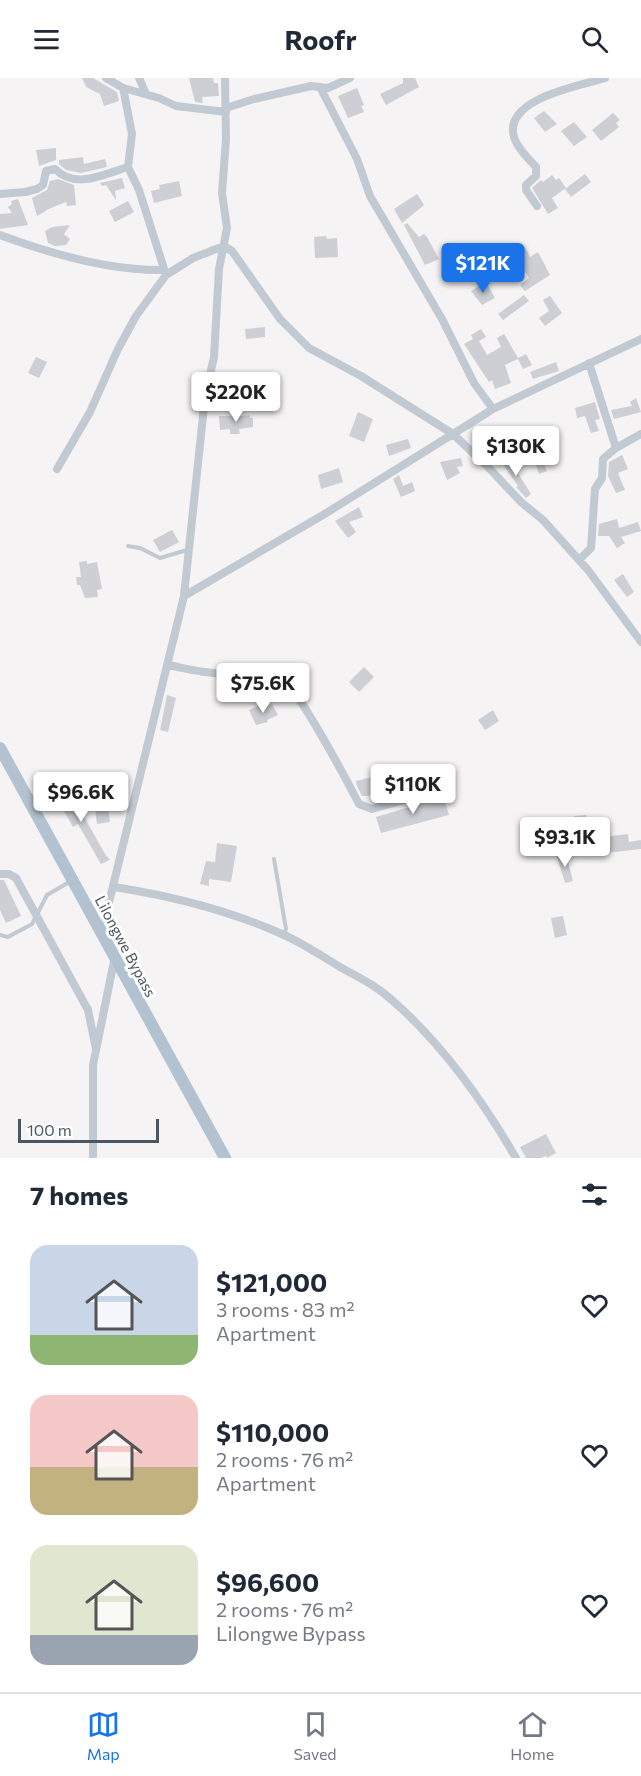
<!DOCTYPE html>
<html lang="en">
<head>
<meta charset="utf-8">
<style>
	:root { --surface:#fff; --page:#f2f2f3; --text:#1f2937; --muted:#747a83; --line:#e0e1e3; --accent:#1a73e8 }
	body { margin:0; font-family:Commissioner,sans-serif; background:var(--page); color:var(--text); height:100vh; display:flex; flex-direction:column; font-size:22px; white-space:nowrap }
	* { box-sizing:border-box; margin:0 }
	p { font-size:20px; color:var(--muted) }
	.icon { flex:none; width:33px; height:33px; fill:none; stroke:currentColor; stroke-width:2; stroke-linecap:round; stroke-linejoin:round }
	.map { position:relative; height:1080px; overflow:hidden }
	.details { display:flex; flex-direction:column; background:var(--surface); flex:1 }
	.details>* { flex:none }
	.scale { position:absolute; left:18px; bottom:15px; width:141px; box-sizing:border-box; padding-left:6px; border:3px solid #4a5661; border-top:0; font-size:16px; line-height:21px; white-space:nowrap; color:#4a5661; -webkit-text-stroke:4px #fff; paint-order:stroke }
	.price { position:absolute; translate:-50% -51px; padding:0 14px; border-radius:6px; background:#fff; color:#222; font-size:20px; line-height:39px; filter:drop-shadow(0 2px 3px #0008) }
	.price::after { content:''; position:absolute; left:50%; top:36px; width:18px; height:14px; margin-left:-9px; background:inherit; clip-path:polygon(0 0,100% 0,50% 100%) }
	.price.selected { background:var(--accent); color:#fff }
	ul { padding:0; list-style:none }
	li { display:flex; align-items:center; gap:18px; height:150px; padding:0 30px }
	li span { display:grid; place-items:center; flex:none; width:168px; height:120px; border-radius:18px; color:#555 }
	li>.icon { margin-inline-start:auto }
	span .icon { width:72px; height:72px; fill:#fffc; stroke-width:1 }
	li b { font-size:26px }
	h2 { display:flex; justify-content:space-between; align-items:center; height:72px; padding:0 30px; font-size:26px }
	header { display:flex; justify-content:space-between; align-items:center; height:78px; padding:0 30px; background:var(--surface); font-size:27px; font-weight:700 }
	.tabs { display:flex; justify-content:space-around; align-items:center; height:84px; border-top:2px solid var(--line); background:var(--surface); font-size:16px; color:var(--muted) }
	.tabs a { display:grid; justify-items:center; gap:3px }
	.tabs .selected { color:var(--accent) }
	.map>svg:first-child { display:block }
</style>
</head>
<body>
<header><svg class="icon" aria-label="menu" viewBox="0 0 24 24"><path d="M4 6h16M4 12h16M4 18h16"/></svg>Roofr<svg class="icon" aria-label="search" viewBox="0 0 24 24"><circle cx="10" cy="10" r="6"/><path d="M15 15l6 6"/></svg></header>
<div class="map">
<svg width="641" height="1080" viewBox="0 0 641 1080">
	<rect width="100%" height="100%" fill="#f5f3f3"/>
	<!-- building -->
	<path fill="#cdcfd5" d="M82,0H93L117,14L119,23L104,28L100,16L86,9Z
		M189,0H213L214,5H218L219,18L202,19L203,25L195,24Z
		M403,0H415L419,9L386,27L380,16L403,5Z
		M357,10L364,27L361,28L364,34L348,40L338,18Z
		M544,33L557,46L545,54L534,40Z
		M613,35L620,42L616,45L619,49L601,63L592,52Z
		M574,44L587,59L574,68L561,53Z
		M56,70V82L39,88L36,72Z
		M83,79L84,86L105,81L107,89L81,95L66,92L59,86V82Z
		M585,96L591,104L571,119L565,111Z
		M552,97L556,102L559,100L566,110L552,120L558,130L548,136L532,110L541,102L543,104Z
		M122,100L125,110L115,113L116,122L106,107L102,108L100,105Z
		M58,101L74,107L76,127L67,128L66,124L46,132V133L37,138L32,120L47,112L50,103Z
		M179,103L182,118L154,125L151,113L160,111L159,107Z
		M417,116L424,127L402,145L394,131Z
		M18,121L28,147L0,151V136L12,135L8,129L12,126L11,123Z
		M128,123L134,134L115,144L109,133Z
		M407,145L419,159L424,156L427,159L439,181L425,187L404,147Z
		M70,147L64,156L70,161L66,167L55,168L48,165L45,153L52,149Z
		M326,158L327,161L337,160L338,179L315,180L314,159Z
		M525,169L530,179L538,174L550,197L525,213L520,207L529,200L522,189L524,188L517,173Z
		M486,204L495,220L482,227L471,213Z
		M524,217L529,223L503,242L498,236Z
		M550,218L562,235L545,248L539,240L549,233L543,222Z
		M265,249V259L246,261L245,251Z
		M481,251L486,259L479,263L487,277L501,269L497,260L504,256L518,280L526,276L532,287L523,291L518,281L505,287L511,305L495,311L492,302L489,304L464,266L473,261L471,257Z
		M36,279L47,284L39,300L28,295Z
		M556,284L559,293L533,301L530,294Z
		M636,320L641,334L614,341L611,332L632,328L630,324Z
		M595,324L600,341L595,342L599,353L591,355L585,338L577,340L575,330Z
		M232,334H239V338L250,337V340H253V349L239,351L240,356H230V351L220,352L219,338H232Z
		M358,334L373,341L364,364L349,358Z
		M540,360L550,381L543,383L547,393L539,396L529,366Z
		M408,361L411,370L389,378L386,367Z
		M622,377L628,391L618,395L625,412L616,415L608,398L609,384Z
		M507,378L531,416L526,420L516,409L518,408L500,382Z
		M461,380L463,388L457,389L460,395L447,402L440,384Z
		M339,390L343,404L321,411L318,397Z
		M399,397L403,408L412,404L415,413L401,419L393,401Z
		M359,429L363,439L349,444L356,454L348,460L335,443Z
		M617,441L619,450L638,444L641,453L621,459L625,465L617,470L609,458H598L599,446Z
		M172,452L179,464L160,474L153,462Z
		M87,483V486L97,484L102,511L97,512L98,519L85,520L80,507H77L76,499H81L79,484Z
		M623,496L634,514L627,519L614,502Z
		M364,589L374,599L359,614L349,604Z
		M167,617L176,620L168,654L160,652Z
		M272,626L278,637L267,642L268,644L256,647L249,632L258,628L260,631Z
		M493,632L499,643L485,652L478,642Z
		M414,689H423L426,705L367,718H362L357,708L356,703Z
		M68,710L105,776L110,782L101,786L78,746L73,749L59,724L62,722L58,715Z
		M106,715L110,744L97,746L93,717Z
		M436,721H444L449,737L381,755L376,739Z
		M586,737L588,754L576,756L574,738Z
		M628,756L629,764L641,762V771L597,776L596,760Z
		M217,765L237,768L231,804L209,801V808L200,806L206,783L215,784Z
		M566,776L573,803L565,805L557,779Z
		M0,802H4L21,838L6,845L0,832Z
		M563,838L567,857L555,860L551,840Z
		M546,1056L556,1075L547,1080L546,1078L541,1080H526L520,1069Z"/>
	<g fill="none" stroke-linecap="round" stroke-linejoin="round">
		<!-- lane -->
		<path stroke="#c1cad2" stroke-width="4" d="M128,468L140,470L160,480L187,472
			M274,781L286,851L284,856
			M0,857L8,859L32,846L47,817L71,803"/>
		<!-- street -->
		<path stroke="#c1cad2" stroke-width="8" d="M106,0L123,10L159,20L176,28L226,34
			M139,0L146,16
			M320,9L357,81L370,118L442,241L474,305L493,331
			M123,10L132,56L128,89L139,112L166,197
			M226,30L254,21L311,8L328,10L350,0
			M0,116L25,114L37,111L43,107L46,93L55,91C76,112 104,96 128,89
			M537,128L526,112V107L536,98V89C529,81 517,70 514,59C503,20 581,8 605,0
			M0,157C51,176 110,193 164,192
			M224,168L232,173L280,241L309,270L361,298L453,356L488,389L521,424L543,442L588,492L641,564
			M616,370L641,356
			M57,391L90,334L118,271L136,238L166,197L193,180L224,168
			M579,482L591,470L595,411L602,400L603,381L616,370L589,285
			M184,518L323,437L493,331L641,261
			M168,587C184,590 202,595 218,595C232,594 259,587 273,592C292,598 347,703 359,726L372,731L437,713
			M0,796H9L16,800L88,932L96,971
			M114,809C172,818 231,833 284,857C304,866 322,878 340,889C358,899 377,908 393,923C443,967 483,1023 516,1080
			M102,853L184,518L205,319L214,279L219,191L227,150L222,115L226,61L225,0
			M93,1080V987L115,878"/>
		<!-- primary -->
		<path stroke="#b3c2d1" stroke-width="12" d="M0,670L225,1080"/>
	</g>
	<g text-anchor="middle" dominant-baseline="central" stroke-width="6" stroke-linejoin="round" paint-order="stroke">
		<!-- street labels -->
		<g font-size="15" fill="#4a5661" stroke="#fff">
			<text transform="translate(126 868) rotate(62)">Lilongwe Bypass</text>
		</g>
	</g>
</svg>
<div class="scale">100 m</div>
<b class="price selected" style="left:483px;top:216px">$121K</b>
<b class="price" style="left:236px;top:345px">$220K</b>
<b class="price" style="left:516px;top:399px">$130K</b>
<b class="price" style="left:263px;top:636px">$75.6K</b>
<b class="price" style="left:413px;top:737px">$110K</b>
<b class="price" style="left:81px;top:745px">$96.6K</b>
<b class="price" style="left:565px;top:790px">$93.1K</b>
</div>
<section class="details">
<h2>7 homes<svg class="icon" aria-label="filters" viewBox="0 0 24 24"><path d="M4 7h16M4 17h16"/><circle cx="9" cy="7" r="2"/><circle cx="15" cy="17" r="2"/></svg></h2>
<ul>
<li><span style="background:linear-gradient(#c9d6e8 75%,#8fb573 0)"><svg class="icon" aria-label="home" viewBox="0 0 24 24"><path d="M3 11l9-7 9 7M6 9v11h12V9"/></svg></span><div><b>$121,000</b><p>3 rooms · 83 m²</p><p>Apartment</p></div><svg class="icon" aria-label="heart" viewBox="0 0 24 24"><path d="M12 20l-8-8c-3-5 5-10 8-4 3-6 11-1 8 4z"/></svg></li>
<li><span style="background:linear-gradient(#f6c9c9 60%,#c2b280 0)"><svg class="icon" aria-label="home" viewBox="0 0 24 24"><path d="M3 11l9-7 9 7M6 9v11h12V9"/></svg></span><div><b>$110,000</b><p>2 rooms · 76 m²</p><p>Apartment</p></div><svg class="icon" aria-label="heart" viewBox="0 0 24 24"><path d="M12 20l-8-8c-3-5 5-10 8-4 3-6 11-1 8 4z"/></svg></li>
<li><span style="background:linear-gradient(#dfe7d0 75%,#9aa5b1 0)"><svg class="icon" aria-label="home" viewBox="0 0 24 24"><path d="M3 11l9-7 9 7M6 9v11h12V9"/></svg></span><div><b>$96,600</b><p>2 rooms · 76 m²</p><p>Lilongwe Bypass</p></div><svg class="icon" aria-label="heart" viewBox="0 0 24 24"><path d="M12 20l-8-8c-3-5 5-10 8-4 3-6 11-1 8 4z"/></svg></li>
</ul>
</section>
<nav class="tabs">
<a class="selected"><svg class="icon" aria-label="map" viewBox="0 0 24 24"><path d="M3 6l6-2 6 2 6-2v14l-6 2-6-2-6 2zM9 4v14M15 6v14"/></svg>Map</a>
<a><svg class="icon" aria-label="saved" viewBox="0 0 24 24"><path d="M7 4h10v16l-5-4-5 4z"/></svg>Saved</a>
<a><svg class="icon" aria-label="home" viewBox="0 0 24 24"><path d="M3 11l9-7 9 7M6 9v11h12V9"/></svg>Home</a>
</nav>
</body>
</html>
